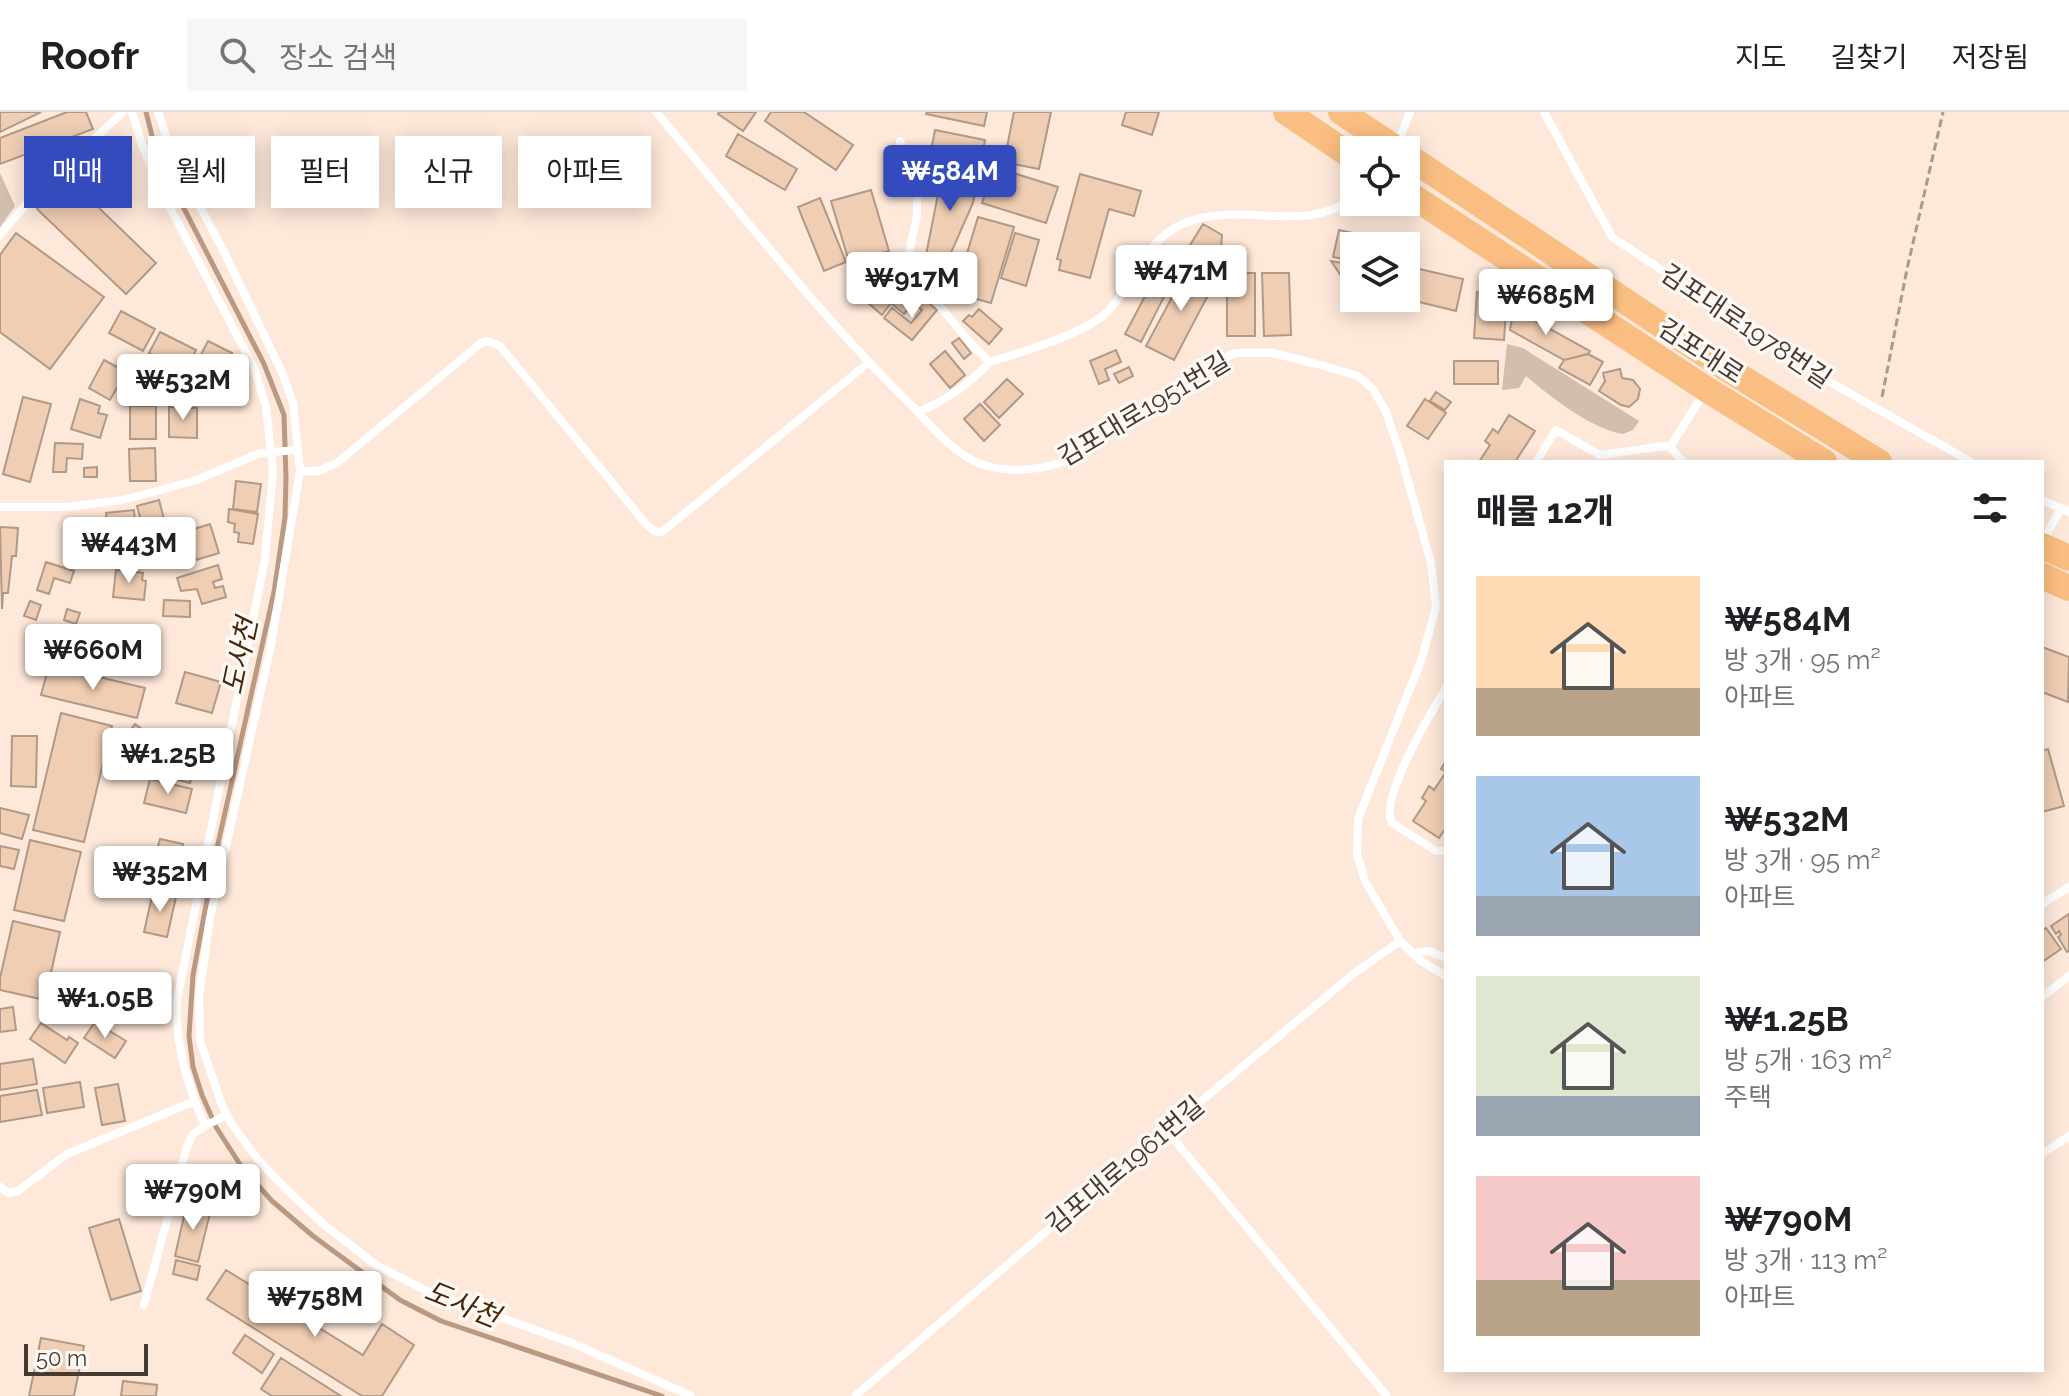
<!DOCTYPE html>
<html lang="ko">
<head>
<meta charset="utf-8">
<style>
	:root { --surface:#fff; --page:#f6f6f6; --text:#202124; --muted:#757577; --line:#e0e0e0; --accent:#334bbd }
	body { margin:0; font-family:Raleway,"Noto Sans KR",sans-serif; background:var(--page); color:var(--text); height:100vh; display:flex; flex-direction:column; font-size:30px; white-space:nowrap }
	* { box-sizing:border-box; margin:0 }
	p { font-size:26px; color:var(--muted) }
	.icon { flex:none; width:44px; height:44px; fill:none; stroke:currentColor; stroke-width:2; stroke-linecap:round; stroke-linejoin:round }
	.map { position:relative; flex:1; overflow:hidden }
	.side { position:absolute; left:1444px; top:348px; width:600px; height:912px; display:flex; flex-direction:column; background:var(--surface); border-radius:0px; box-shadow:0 4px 20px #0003 }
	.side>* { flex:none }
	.hud { position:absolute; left:24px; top:24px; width:760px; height:72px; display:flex; gap:16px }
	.fabs { position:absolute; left:1340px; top:24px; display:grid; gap:16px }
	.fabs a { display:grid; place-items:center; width:80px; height:80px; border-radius:0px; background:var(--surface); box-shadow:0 4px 20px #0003; font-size:40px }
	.scale { position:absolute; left:24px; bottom:20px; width:124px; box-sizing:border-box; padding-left:8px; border:4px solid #443a32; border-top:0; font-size:22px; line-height:28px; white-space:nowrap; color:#443a32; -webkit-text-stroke:6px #fef9f5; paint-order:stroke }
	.price { position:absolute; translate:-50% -68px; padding:0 18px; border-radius:8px; background:#fff; color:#222; font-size:26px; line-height:52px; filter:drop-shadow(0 2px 4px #0008) }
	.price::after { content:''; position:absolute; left:50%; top:48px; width:24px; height:18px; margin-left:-12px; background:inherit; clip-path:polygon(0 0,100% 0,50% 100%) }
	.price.active { background:var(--accent); color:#fff }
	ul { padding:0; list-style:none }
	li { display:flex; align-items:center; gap:24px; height:200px; padding:0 32px }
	li span { display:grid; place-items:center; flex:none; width:224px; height:160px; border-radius:0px; color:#555 }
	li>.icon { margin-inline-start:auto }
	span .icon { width:96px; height:96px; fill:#fffc; stroke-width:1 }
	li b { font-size:34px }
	h2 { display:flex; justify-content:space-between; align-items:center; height:96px; padding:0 32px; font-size:34px }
	.pill { padding:0 28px; border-radius:0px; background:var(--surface); box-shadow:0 4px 20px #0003; font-size:28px; line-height:72px }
	.pill.active { background:var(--accent); color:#fff }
	header { display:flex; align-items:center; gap:48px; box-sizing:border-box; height:112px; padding:0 40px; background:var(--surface); border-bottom:2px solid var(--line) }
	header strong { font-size:38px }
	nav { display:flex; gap:44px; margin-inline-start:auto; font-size:28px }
	.search { width:560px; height:72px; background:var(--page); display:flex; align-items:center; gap:20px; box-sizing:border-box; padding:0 28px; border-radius:0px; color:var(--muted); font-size:30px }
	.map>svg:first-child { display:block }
</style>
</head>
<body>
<header>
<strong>Roofr</strong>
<div class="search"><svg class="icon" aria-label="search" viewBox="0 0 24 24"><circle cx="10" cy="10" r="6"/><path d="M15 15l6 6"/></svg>장소 검색</div>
<nav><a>지도</a><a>길찾기</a><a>저장됨</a></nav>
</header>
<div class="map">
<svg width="2069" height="1284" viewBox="0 0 2069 1284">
	<rect width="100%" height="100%" fill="#fde8d9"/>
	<!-- green -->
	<path fill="#d2bdae" d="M0,61L15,94L0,115Z
		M1507,232L1523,236L1639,309L1633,318L1623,322C1591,317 1551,285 1526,264L1519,276L1502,278Z"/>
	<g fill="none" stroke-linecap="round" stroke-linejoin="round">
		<!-- stream -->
		<path stroke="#b99981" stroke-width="5" d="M146,0L157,44L264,252L284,303L286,366L285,405L274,480L214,750L193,863L189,924L193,955L202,983L216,1015L241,1054L272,1089L313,1124L400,1188L441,1209L662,1284"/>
	</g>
	<!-- building -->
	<path fill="#f0ceb4" stroke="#b09987" stroke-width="2" d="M0,0H41L0,20Z
		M67,0H86L93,17L0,52V26Z
		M719,0H756L743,19L718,2Z
		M771,0H804L853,33L836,58L765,9Z
		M927,0H987L984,14L926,2Z
		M1014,0H1051L1039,57L1004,50Z
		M1126,0H1159L1152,23L1122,13Z
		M935,18L985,28L980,54L930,44Z
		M738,22L797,57L785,78L726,44Z
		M994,55L1058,75L1046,111L982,91Z
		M943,57L979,63L973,91L946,152L925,148Z
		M1080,62L1141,79L1134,104L1109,97L1090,166L1059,158L1061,148L1057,147Z
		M68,66L156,151L126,182L37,97Z
		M871,78L889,139L849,150L831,89Z
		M820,86L846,150L824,159L798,95Z
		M978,105L1014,115L991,191L955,181Z
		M1203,112L1222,123L1221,136L1211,153L1187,138Z
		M1339,118L1381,127L1380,134H1354V149L1333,145Z
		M16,121L104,185L50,257L0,220V143Z
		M1015,121L1039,128L1026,174L1001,166Z
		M891,141L896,159L855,171L850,153Z
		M1331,149L1354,153V177H1350Z
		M1189,153L1216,168L1174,248L1146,234Z
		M1406,154L1463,167L1456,199L1403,186H1406Z
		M1227,161H1255V224H1227Z
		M1262,161H1289L1291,223L1264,224Z
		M889,167L898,175L902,169L919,184L904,202L891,191L882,203L861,185L871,173L879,180Z
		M1153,169L1168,177L1141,230L1125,222Z
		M1477,180L1507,182L1504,228L1474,226Z
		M923,186L937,198L912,228L884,206L892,196L911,211L922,198L917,194Z
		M979,197L1002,217L989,232L963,209L969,203L972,205Z
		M1514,197L1590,239L1588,242L1564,248L1510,218Z
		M121,199L155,217L143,239L109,221Z
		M160,220L196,238L185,260L149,241Z
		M959,226L971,241L964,247L952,231Z
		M208,229L232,241L211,284L186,272Z
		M1116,238L1121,250L1105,257L1109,268L1099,272L1090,249Z
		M945,239L965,263L950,276L930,252Z
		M1588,242L1603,250L1590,273L1559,256L1564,248Z
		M104,248L126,260L110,288L89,276Z
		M1454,249H1498V272H1454Z
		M1129,255L1133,264L1119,271L1114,262Z
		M1620,257L1622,266L1633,268L1640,277L1638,287L1629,295L1621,293L1599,279L1605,269L1603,261Z
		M1007,267L1023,282L999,306L984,290Z
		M1436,280L1451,290L1445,298L1430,289Z
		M23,285L51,292L30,370L3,362Z
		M80,287L100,294L98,301L107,303L100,326L71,317Z
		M1425,287L1446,301L1428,327L1407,314Z
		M980,292L1000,313L984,329L964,307Z
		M130,294H156V327H130Z
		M169,295L197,296V326L169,325Z
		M1509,303L1535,319L1515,350H1479L1490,333L1485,329L1493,317L1498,321Z
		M55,331L83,332L82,347L67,346L66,360H53Z
		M155,336L156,369H130L129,337Z
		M97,355V365H84V356Z
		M236,369L261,372L257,400L233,397Z
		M159,388L165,411L143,416L137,394Z
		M229,397L258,402L253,432L238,430L239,421L234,420L235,412L228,410Z
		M134,398L139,452L115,454L113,427L108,428L106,401Z
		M210,412L219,441L196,448L194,441L188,443L190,449L180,453L172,429L189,423L188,419Z
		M0,415L18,416L16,444H12L8,481H3L2,497Z
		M46,450L74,459L70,471L54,466L49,482L37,478Z
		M218,453L222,467L213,470L215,476L223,474L226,485L202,492L197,477L181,479L177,466Z
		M116,458L143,461L142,468L146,469L144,488L113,485Z
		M164,488L190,489V505L163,504Z
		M30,489L41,493L36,508L24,504Z
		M67,497L80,501L76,512L64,508Z
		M2042,535L2069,545L2068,590L2042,580Z
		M49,553L145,576L137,606L41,583Z
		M185,560L221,570L212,601L176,591Z
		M61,601L112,614L84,730L33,718Z
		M135,612L146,620L133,639L121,631Z
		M12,624H37L36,675L11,674Z
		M146,634L196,646L190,671L140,659Z
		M2048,637L2064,694L2042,700V639Z
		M1446,649V716L1439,726L1413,709L1426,689L1422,686L1429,674L1434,678L1446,660L1441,657Z
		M150,667L192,677L186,701L144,691Z
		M0,696L29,703L22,727L0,721Z
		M160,727L183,732L173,774L149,768Z
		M30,728L81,740L64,809L14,798Z
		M0,734L19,738L14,757L0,754Z
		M153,780L176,785L167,825L144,820Z
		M2069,802V839L2067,840L2058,825L2061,823L2059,819L2056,822L2051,814Z
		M13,809L60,820L45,888L0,878V866Z
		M2046,816L2061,837L2042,850V819Z
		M13,895L16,918L0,920V897Z
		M95,910L126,929L115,946L84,926Z
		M41,911L67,928L69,925L78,931L65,951L30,927Z
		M33,947L37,972L0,978V952Z
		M80,970L84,995L47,1001L43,976Z
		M118,972L125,1009L102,1013L95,976Z
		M37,978L42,1003L0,1010V984Z
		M187,1091L211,1097L198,1150L175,1144Z
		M119,1107L141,1179L111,1188L89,1116Z
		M176,1148L200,1154L197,1168L173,1162Z
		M226,1158L363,1243L382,1212L414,1233L382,1284H362L207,1187Z
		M245,1223L274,1242L262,1261L233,1241Z
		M41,1226L84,1234L74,1284H29Z
		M281,1246L341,1284H272L261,1277Z
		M123,1269L157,1273L156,1284H121Z"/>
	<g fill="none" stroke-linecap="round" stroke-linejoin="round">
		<!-- path -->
		<path stroke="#aa9a8e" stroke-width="3" stroke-dasharray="8 4" stroke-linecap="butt" d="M1882,285L1907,157L1943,0"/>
		<!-- lane -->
		<path stroke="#fff" stroke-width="8" d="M132,0L142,33L163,82L255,258L266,295L273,359L265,447L177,888C175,932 187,973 205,1014L193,1022L187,1035L144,1193
			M158,0L172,42L224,140L282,260L293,291L300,359L271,533L210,806L199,885L200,929L222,993L231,1011L259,1049L285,1076L322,1111L376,1153L427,1179L572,1231L691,1284
			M656,0C738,97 816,199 907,289C927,309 948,336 974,349C1001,362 1036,359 1063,350L1204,255L1235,241H1273L1317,252L1358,264L1373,277L1386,300L1401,344L1431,451L1436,495L1422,546L1358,707L1357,742L1365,769L1400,829L1421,849L1446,864
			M1544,0L1612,125L1830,270L1971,350
			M900,29L917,78V104L909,141L910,158L972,233L990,250C1019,241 1088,221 1108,199C1134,171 1145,129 1182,112C1240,87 1302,124 1354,86
			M1397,33L1410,0
			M0,123L33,84L123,0
			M918,300C947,288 968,273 990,250
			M1670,335L1704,281
			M1536,350L1556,318L1600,343L1664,334L1670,335L1683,350
			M300,359H318L337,351L481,231L487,229L500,234L646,412L654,419L662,420L868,251
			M2042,388L2069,400
			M0,395H67L123,388L194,369L260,341L297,338
			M2043,429L2060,398
			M1446,576C1432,599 1378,688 1392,711L1436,739H1446
			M2042,792L2069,775
			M1412,841L1429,839L1446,846
			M2042,885L2069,864
			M205,1014L227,1003
			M1167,1019L1387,1284
			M2042,1042L2069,1024
			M0,1075L8,1081L18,1079L67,1042L195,989
			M855,1284L1071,1098L1352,863L1400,829"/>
		<!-- primary -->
		<path stroke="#fbbe82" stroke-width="26" d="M1286,0L1354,46
			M1341,0L1398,38
			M1406,43L1721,253L1879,350
			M1406,80L1706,277L1824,350
			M2042,434L2069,446
			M2042,464L2069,476"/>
	</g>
	<g text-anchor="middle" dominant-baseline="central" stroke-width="7" stroke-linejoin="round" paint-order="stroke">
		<!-- street labels -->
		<g font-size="26" fill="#443a32" stroke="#fef9f5">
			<text transform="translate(1746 214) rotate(34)">김포대로1978번길</text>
			<text transform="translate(1701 239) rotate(33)">김포대로</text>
			<text transform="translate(1144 297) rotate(-31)">김포대로1951번길</text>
			<text transform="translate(1125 1053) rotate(-40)">김포대로1961번길</text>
		</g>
		<!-- water labels -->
		<g font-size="28" font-style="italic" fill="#472607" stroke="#fef9f5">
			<text transform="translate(240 544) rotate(-78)">도사천</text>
			<text transform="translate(462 1192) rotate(22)">도사천</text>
		</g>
	</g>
</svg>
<div class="fabs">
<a><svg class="icon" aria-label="locate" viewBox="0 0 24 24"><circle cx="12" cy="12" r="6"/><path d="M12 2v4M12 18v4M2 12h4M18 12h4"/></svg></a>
<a><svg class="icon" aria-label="layers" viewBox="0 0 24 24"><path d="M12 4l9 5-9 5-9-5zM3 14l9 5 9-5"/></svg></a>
</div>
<div class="scale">50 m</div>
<b class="price active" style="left:950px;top:101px">₩584M</b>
<b class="price" style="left:1181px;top:201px">₩471M</b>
<b class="price" style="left:912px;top:208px">₩917M</b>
<b class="price" style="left:1546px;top:225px">₩685M</b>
<b class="price" style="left:183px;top:310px">₩532M</b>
<b class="price" style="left:129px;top:473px">₩443M</b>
<b class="price" style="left:93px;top:580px">₩660M</b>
<b class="price" style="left:168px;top:684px">₩1.25B</b>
<b class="price" style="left:160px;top:802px">₩352M</b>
<b class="price" style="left:105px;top:928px">₩1.05B</b>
<b class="price" style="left:193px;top:1120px">₩790M</b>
<b class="price" style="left:315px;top:1227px">₩758M</b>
<div class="hud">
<a class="pill active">매매</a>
<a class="pill">월세</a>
<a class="pill">필터</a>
<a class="pill">신규</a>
<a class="pill">아파트</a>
</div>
<section class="side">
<h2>매물 12개<svg class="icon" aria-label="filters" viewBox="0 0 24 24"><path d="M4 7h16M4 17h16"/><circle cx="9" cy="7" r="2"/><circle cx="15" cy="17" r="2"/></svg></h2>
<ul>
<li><span style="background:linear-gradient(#ffd9b3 70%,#b9a48a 0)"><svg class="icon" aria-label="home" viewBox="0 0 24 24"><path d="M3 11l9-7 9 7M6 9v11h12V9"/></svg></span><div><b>₩584M</b><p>방 3개 · 95 m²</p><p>아파트</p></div></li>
<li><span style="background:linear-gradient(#a9c7e8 75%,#9aa5b1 0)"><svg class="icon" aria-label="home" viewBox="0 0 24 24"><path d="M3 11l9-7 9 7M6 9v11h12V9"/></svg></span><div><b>₩532M</b><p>방 3개 · 95 m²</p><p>아파트</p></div></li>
<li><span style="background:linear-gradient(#dfe7d0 75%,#9aa5b1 0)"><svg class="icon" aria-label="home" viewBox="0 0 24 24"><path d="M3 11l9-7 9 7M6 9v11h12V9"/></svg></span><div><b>₩1.25B</b><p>방 5개 · 163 m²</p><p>주택</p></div></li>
<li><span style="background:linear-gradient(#f6c9c9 65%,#b9a48a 0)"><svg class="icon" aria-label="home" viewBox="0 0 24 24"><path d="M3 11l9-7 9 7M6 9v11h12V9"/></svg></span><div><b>₩790M</b><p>방 3개 · 113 m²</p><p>아파트</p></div></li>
</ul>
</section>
</div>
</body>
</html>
